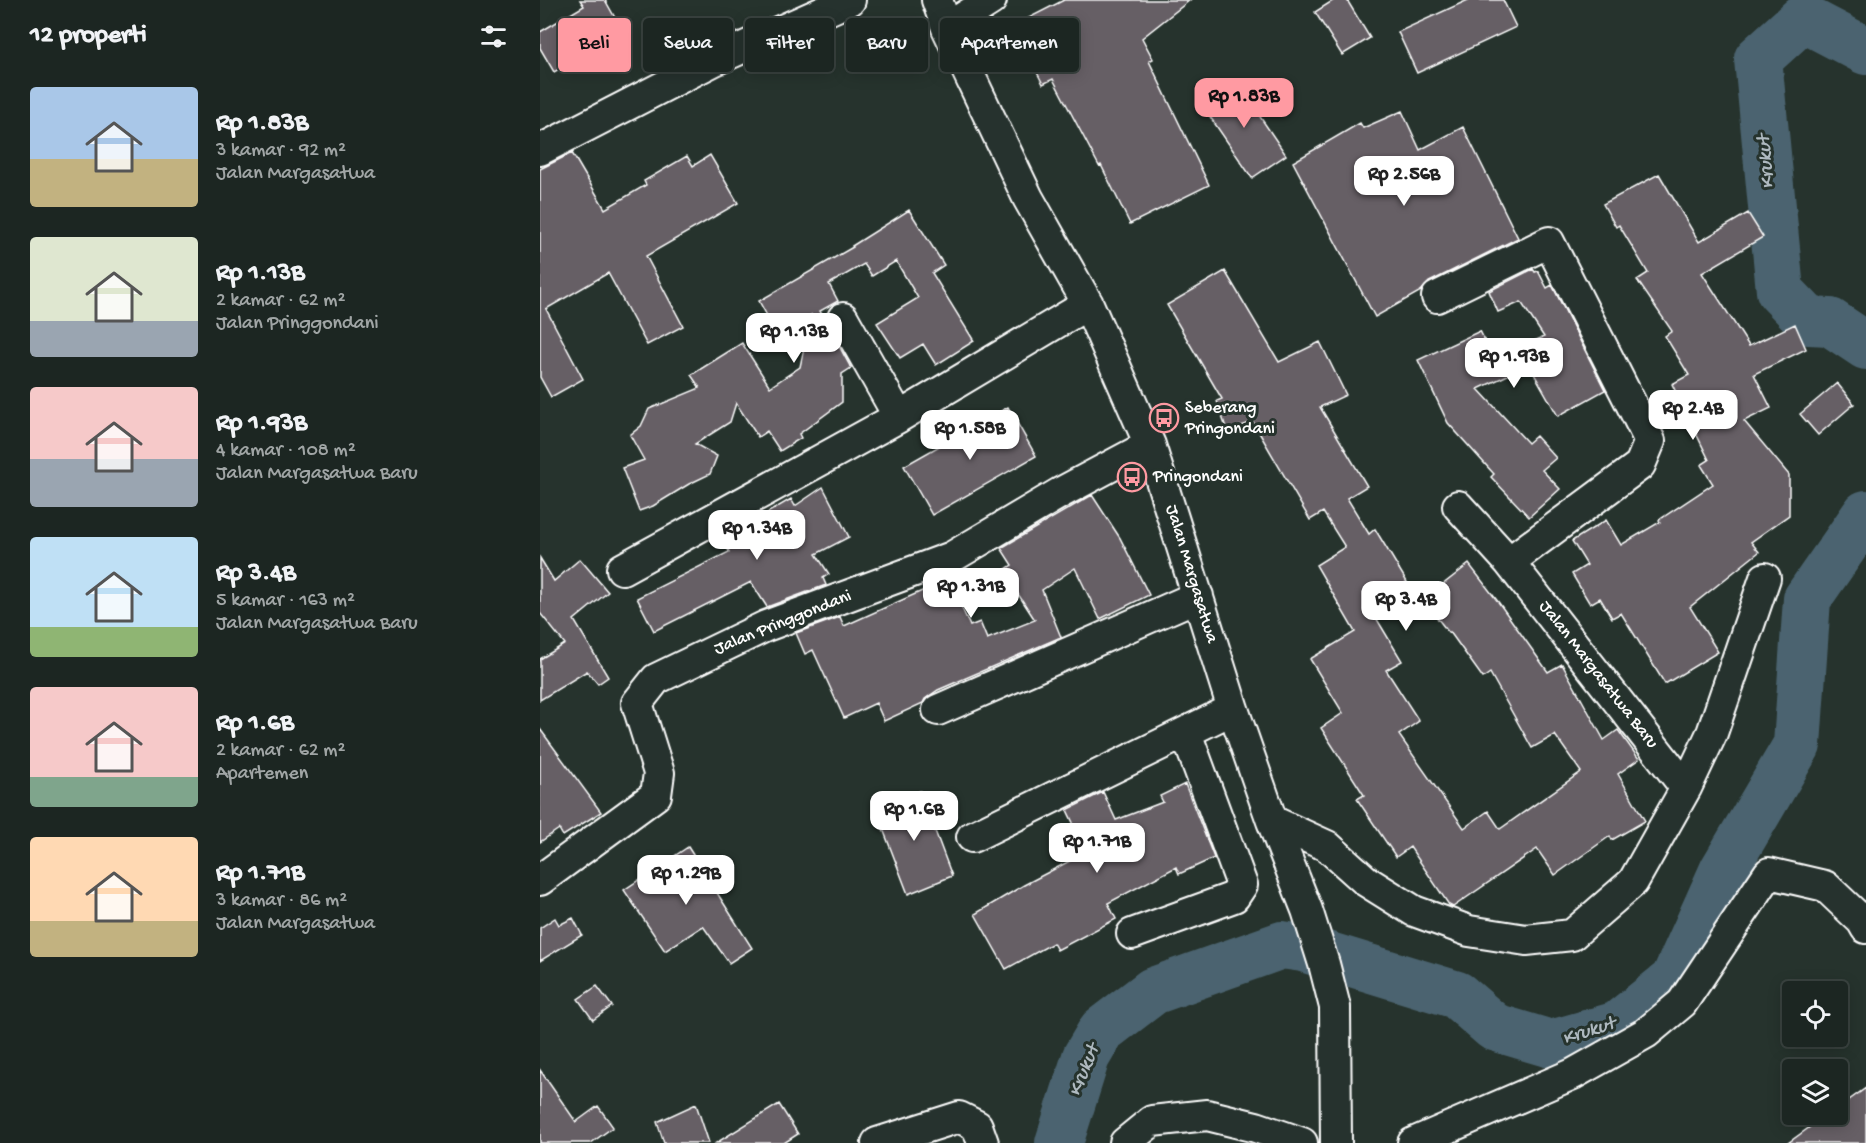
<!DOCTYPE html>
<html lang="id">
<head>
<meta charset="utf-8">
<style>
	:root { --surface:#1c2622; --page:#29322f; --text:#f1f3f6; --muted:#a0a5a5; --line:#3a4340; --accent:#ff9aa2 }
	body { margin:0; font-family:"Gochi Hand",sans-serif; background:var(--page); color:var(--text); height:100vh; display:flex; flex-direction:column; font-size:22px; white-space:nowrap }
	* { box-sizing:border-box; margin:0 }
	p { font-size:20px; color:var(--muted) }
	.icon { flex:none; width:33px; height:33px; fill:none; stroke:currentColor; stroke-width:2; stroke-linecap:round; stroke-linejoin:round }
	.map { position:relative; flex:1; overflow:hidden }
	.drawer { display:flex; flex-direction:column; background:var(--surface); width:540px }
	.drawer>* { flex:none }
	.guide { position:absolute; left:18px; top:18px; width:570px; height:54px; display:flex; gap:12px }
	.buttons { position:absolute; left:1242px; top:981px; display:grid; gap:12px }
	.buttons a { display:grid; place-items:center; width:66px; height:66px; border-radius:6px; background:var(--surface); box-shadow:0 3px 15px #0003,0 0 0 2px var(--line); font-size:30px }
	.price { position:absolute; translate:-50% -51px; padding:0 14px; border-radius:12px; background:#fff; color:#222; font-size:20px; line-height:39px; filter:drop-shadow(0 2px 3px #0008) }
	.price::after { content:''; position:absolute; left:50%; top:36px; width:18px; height:14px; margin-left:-9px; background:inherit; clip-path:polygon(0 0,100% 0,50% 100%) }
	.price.active { background:var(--accent); color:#111 }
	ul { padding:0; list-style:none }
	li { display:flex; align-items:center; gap:18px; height:150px; padding:0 30px }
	li span { display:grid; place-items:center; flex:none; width:168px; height:120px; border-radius:6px; color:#555 }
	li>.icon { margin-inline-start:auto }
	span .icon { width:72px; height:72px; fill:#fffc; stroke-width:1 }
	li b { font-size:26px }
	h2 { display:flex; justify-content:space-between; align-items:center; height:72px; padding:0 30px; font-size:26px }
	.pill { padding:0 21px; border-radius:6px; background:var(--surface); box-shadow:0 3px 15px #0003,0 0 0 2px var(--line); font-size:21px; line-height:54px }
	.pill.active { background:var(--accent); color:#111 }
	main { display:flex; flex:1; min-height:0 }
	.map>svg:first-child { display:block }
</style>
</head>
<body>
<main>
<section class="drawer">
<h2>12 properti<svg class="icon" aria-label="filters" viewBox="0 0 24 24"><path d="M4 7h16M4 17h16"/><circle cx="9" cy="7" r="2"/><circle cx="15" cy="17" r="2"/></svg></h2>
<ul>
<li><span style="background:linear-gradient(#a9c7e8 60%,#c2b280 0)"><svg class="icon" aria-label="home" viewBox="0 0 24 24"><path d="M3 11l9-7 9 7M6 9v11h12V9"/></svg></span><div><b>Rp 1.83B</b><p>3 kamar · 92 m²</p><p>Jalan Margasatwa</p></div></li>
<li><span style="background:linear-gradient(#dfe7d0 70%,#9aa5b1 0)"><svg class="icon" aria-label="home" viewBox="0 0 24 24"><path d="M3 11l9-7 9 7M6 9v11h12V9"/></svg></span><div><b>Rp 1.13B</b><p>2 kamar · 62 m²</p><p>Jalan Pringgondani</p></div></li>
<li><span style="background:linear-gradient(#f6c9c9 60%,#9aa5b1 0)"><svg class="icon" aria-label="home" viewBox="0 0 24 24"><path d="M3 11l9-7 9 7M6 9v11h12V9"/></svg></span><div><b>Rp 1.93B</b><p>4 kamar · 108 m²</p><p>Jalan Margasatwa Baru</p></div></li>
<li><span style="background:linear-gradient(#bfe0f5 75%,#8fb573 0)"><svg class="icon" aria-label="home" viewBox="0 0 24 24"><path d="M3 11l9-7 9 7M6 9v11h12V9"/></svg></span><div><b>Rp 3.4B</b><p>5 kamar · 163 m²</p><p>Jalan Margasatwa Baru</p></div></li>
<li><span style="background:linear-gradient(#f6c9c9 75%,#7fa58c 0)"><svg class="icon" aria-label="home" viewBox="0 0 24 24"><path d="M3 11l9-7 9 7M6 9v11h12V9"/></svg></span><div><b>Rp 1.6B</b><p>2 kamar · 62 m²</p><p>Apartemen</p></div></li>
<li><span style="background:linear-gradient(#ffd9b3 70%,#c2b280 0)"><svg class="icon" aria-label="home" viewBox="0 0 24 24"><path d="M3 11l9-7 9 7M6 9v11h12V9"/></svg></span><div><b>Rp 1.71B</b><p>3 kamar · 86 m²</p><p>Jalan Margasatwa</p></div></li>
</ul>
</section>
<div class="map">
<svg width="1326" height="1143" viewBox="0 0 1326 1143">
	<rect width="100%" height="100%" fill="#26332d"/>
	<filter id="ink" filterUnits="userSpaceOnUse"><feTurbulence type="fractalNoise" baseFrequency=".0167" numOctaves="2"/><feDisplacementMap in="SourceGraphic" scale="12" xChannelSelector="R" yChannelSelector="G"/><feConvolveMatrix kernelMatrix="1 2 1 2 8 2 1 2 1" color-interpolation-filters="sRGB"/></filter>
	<g filter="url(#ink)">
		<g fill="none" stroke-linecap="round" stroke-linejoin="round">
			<!-- river -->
			<path stroke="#4b6470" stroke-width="48" d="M1326,51L1263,18L1218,59L1240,291L1269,321L1290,322L1326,346
				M519,1143L546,1057L562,1030L613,991L742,945L763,948L917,995L954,1027L1011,1044L1078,1025L1134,980L1183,871L1257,745L1267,599L1326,514"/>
		</g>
		<!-- building -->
		<path fill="#665e65" stroke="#fff" stroke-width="1.5" d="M40,0H65L83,32L14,72L0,48V32L44,6Z
			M524,0H650L602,38L613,59L609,61L669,185L590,224L561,165L559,166L513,79L503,84L473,26Z
			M794,0H807L830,38L802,55L775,12Z
			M928,0H963L976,27L877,73L858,32Z
			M700,80L715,103L712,105L746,155L712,178L662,105Z
			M862,111L880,150L923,127L978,238L889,282L881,291L835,317L753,162L820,123L823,128Z
			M32,153L65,209L106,185L104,181L147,156L153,166L170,155L198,203L106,256L143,326L107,345L68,273L6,309L43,379L11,397L0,377V169Z
			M1119,174L1159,242L1208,213L1223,237L1162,273L1209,346L1255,324L1266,349L1214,374L1231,408L1204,421L1249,475V515L1211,542L1219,552L1150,607L1178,652L1125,684L1081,613L1072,618L1060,598L1050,604L1032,574L1047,565L1032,541L1066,520L1081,545L1120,522L1119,520L1173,484L1161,465L1169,460L1132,384L1149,375L1125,336L1132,331L1097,280L1108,273L1079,225L1076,227L1063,204Z
			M369,210L404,265L392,273L434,341L396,365L383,344L360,358L337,323L378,298L356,261L332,276L324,264L289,284L298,301L280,311L311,368L302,374V402L259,434L261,438L240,451L227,431L218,437L196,403L190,422L155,444L177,456L170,474L149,484L113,506L99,511L82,468L104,460L90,435L101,426L109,409L160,388L151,375L202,343L230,387L260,367L271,315L237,334L219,301L313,247L312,246Z
			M993,269L995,272L998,271L1007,288L1012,285L1065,390L1018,416L989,365L938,389L988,443L996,436L1016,458L1002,470L1020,489L989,517L951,477L954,474L908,423L878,360L940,331L953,357L1004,337L981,302L958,312L949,291Z
			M685,271L739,362L780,342L806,395L780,407L827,486L807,498L829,534L835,529L867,582L829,606L862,661L846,670L879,721L859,735L924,828L948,811L960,829L1041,772L1015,735L992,748L950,673L943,678L910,632L909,633L883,600L929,564L959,603L1008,672L1022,664L1064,740L1078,730L1099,759L1078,774L1105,821L1072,840L1070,836L1015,875L997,849L913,907L909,905L870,847L856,857L817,799L824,795L781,728L803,713L770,659L815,632L776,565L805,547L783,512L770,520L713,422L687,431L677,401L682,399L627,305Z
			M1297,383L1314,404L1278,435L1260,414Z
			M468,407L496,456L392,515L364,466Z
			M283,487L309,537L276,554L289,574L283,578L286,585L227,607L211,582L114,631L97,598L189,552L182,534L205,526L251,499L255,506Z
			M552,495L580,538L609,595L560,619L535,568L502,590L521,637L398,690L385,699L383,703L344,721L336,703L304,718L273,650L265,654L256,633L300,617L304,626L409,579L430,626L440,622L447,639L495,620L463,571L472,565L461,548Z
			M0,558L14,581L40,559L68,592L34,620L68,677L58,684L47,671L0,700V659L25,644L0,613Z
			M0,729L61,812L23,836L19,829L0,842Z
			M645,784L674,858L639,874L636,867L568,903L576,919L517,950L513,943L466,969L435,914L484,885L547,852L527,810L563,792L576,820L623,802L620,796Z
			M380,791L412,876L368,894L335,808Z
			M148,847L212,948L189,963L163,926L125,951L84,890Z
			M15,918L19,925L33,918L42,935L0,961V928Z
			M57,986L72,1006L53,1020L38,999Z
			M0,1070L36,1122L58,1106L73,1127L51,1143H0Z
			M1326,1088V1143H1248L1288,1114H1298V1108Z
			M156,1104L169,1143H124L117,1122Z
			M239,1104L258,1134L244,1143H176Z"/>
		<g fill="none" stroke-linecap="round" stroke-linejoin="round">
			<!-- minor casing -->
			<g stroke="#fff" stroke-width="34">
				<path id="minor" d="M397,0L407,28L488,198L548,304L610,445L693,709L732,821L767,910L784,964L795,1007L796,1143
					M407,28L451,0
					M0,150L175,60L310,0
					M303,318L359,417
					M918,506L969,562
					M82,569L359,417L548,304
					M398,710L658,596
					M1146,788L1172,733L1225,578
					M732,821L787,846L826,881L874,911L929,931L986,940L1032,935L1093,882L1146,788L969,562L1100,465L1110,441L1009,242L897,297
					M432,837L693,709
					M0,880L116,795L119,773L97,703L116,679L226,626L412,557L520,493L610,445
					M592,934L694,897L702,885L646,733
					M337,1143L419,1117L437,1126L443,1143
					M585,1143L612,1121L667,1115L716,1127L762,1143
					M873,1143L1033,1074L1106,1033L1142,1003L1229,873L1285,886L1322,921L1326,928"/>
			</g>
			<!-- minor -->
			<use href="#minor" stroke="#26332d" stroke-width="30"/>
		</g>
	</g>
	<!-- icons -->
	<defs>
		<g id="bus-ring" transform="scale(1.5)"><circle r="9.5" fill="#26332d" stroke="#ff9aa2" stroke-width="1.5"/><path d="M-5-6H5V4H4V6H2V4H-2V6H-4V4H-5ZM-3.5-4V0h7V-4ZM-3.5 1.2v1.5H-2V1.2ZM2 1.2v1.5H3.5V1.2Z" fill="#ff9aa2"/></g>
	</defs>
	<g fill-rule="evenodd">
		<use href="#bus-ring" x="624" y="418"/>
		<use href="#bus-ring" x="592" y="477"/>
	</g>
	<g text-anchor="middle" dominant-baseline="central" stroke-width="6" stroke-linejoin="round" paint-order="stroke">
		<!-- poi labels -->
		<g font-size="18" fill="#fff" stroke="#26332d" text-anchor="start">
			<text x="645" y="408">Seberang<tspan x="645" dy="21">Pringondani</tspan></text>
			<text x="613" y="477">Pringondani</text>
		</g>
		<!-- street labels -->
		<g font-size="18" fill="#fff" stroke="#26332d">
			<text transform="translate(651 574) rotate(73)">Jalan Margasatwa</text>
			<text transform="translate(243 623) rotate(-22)">Jalan Pringgondani</text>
			<text transform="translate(1058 675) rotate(52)">Jalan Margasatwa Baru</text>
		</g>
		<!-- water labels -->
		<g font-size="20" font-style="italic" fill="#aeb9bf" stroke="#26332d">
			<text transform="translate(1227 162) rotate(-95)">Krukut</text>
			<text transform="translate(1049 1032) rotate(-18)">Krukut</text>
			<text transform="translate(545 1071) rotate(-68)">Krukut</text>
		</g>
	</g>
</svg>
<div class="buttons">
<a><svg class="icon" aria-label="locate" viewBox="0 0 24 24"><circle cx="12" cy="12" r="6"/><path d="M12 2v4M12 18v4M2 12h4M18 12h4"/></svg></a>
<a><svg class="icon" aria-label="layers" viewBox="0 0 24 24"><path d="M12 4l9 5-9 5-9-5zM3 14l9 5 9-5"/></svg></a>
</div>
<b class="price active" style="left:704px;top:129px">Rp 1.83B</b>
<b class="price" style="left:864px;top:207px">Rp 2.56B</b>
<b class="price" style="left:254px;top:364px">Rp 1.13B</b>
<b class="price" style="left:974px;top:389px">Rp 1.93B</b>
<b class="price" style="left:1153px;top:441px">Rp 2.4B</b>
<b class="price" style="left:430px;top:461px">Rp 1.58B</b>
<b class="price" style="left:217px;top:561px">Rp 1.34B</b>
<b class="price" style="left:431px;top:619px">Rp 1.31B</b>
<b class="price" style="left:866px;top:632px">Rp 3.4B</b>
<b class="price" style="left:374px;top:842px">Rp 1.6B</b>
<b class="price" style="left:557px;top:874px">Rp 1.71B</b>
<b class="price" style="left:146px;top:906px">Rp 1.29B</b>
<div class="guide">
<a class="pill active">Beli</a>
<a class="pill">Sewa</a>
<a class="pill">Filter</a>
<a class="pill">Baru</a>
<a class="pill">Apartemen</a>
</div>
</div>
</main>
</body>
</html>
